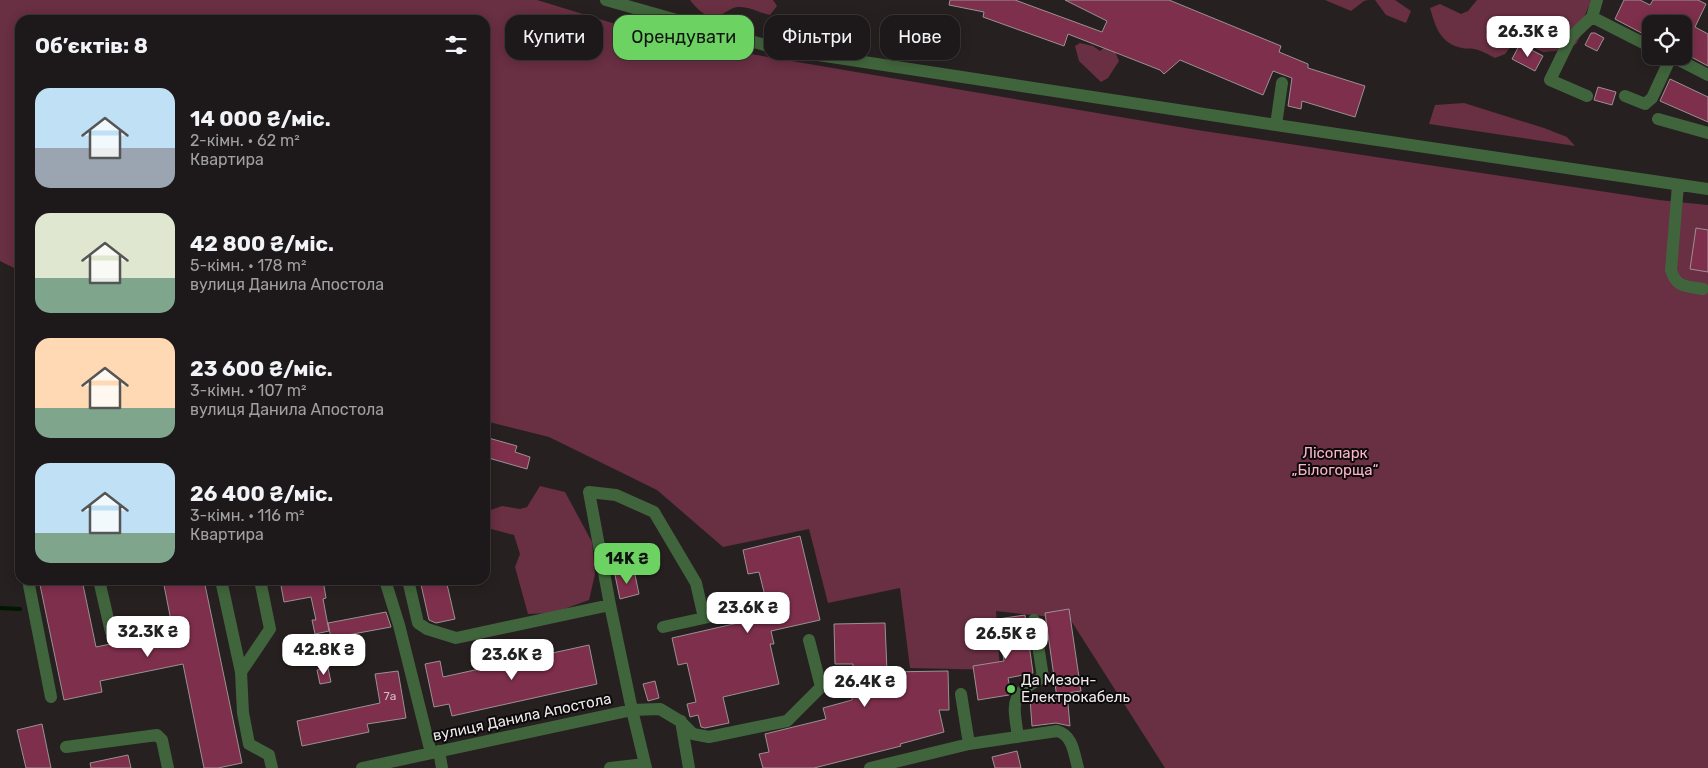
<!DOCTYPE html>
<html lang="uk">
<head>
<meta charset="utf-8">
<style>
	:root { --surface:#1d1819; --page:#2a2526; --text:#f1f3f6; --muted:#a0a0a2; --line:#3b3738; --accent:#6cd362 }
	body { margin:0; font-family:Rubik,sans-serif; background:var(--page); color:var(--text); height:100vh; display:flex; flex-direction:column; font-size:19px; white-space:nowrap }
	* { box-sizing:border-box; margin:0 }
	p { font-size:16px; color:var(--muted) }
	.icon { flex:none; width:28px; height:28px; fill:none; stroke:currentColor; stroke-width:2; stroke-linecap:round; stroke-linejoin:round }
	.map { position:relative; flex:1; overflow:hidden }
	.panel { position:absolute; left:15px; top:15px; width:475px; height:570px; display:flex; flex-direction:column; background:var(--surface); border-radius:15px; box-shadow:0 2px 12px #0003,0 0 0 1px var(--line) }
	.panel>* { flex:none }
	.hud { position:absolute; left:505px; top:15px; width:475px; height:45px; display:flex; gap:10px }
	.tools { position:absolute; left:1642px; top:15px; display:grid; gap:10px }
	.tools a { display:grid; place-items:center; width:50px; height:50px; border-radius:10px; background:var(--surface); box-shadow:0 2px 12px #0003,0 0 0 1px var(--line); font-size:25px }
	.price { position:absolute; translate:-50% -42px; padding:0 11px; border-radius:10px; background:#fff; color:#222; font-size:16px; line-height:32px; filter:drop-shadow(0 1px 2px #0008) }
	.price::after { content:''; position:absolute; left:50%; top:30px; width:15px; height:11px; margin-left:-8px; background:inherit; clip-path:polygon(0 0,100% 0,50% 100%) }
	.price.active { background:var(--accent); color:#111 }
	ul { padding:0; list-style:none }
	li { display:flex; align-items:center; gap:15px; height:125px; padding:0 20px }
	li span { display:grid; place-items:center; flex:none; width:140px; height:100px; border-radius:15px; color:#555 }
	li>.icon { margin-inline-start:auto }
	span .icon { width:60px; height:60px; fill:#fffc; stroke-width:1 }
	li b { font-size:21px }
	h2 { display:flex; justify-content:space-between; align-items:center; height:60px; padding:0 20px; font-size:21px }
	.chip { padding:0 18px; border-radius:15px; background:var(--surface); box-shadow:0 2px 12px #0003,0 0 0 1px var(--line); font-size:18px; line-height:45px }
	.chip.active { background:var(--accent); color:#111 }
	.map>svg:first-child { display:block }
</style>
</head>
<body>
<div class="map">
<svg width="1708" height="768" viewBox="0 0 1708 768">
	<rect width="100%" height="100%" fill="#272021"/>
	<!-- green -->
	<path fill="#692f42" d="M0,0H537L668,40L1197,130L1659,200L1708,205V768H1165L1070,619L996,611L1000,670L910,668L900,588L828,603L809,529L723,547L657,490L549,437L485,421V20H20V271L0,261Z
		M690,0H773L777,6L770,15C760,13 750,7 740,7C732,6 726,13 718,16C707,20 696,8 690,0Z
		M1325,0H1368L1364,1L1351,11Z
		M1375,0H1395L1411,11L1406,23L1386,15Z
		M1477,0H1590L1591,1L1582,22V33L1576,44L1566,49L1555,51L1543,52L1522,42L1512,45L1505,54L1495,58C1489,55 1481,50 1474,49C1470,48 1466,49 1462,48C1440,43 1436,28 1430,8L1440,4L1461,14L1468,11Z
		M1080,43L1093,46L1100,51L1105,47H1113L1119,61L1108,78L1101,82L1079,61L1075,46Z
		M1464,103L1544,128L1567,137L1575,146L1429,124L1435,105Z
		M540,486L565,492L592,542L595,574L589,600L553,613L528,614L515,567L520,554L514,535L491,529L485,512L502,506L520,509L527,507Z"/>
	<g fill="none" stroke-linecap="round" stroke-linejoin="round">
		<!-- stream -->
		<path stroke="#001600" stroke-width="4" d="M0,608L20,609"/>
	</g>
	<!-- building -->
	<path fill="#7e2f4b" stroke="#9a9193" d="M950,0H1015L1102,32L1107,21L1065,0H1169L1281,46L1279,52L1308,64V68L1365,86L1355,117L1302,101L1301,109L1288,106L1292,78L1273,71L1263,95L1180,60L1164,74L1160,70L1068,34L1064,46L983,17L984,12L949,5Z
		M1624,0H1640L1650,5L1653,0H1698L1706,4L1695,27L1708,34V66L1684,53V24H1651V38L1615,19Z
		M1591,33H1595L1604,38L1597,51L1585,45Z
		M1520,44L1543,56L1535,71L1512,59Z
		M1670,79L1708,97V122L1660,101Z
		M1598,87L1616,92L1612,105L1594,100Z
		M1696,228L1708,230V272L1690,269Z
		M485,437L517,446L515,452L530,457L527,469L485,457Z
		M800,536L820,620L771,631L774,644H770L779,684L723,697L729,723L705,728L701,727L698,715L690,717L687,704L696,702L687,663L678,665L672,638L782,613L777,593L765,596L759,572L748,574L743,550Z
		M634,570L639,594L620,599L615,575Z
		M39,580H82L96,647L173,631L163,580H204L242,763L218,768H204L183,664L100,681L102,692L64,700Z
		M280,580H323L326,598L323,599L329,631L315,634L312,620H316L311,597L284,602Z
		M420,580H446L455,619L436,623L429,620Z
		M1069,609L1081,691L1067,693L1070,726L1056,723L1032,726L1030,699L1057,698L1045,613Z
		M386,612L391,627L331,638L328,623Z
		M1025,615L1033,673L1008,678L1011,693L1009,695L978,700L973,666L1004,661L998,619Z
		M885,623L887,672L948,671L949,710H939L944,732L900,744L901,746L814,768H763L759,754L769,752L765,734L826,719L823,708L852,700L853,664H835L834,624Z
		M589,645L597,684L452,716L449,704L434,707L425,664L440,661L443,677Z
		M328,668L331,682L320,684L317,670Z
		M398,671L406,718L367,724L369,732L302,746L297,721L380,703L375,674Z
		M655,681L659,698L648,701L643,684Z
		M42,724L51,768H26L17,730Z
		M1017,751L1021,768H995L992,757Z
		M128,755L131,768H91L90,763Z"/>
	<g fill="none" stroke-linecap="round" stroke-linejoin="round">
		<!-- minor -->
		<path stroke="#40653c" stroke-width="12" d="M606,0L779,49L1276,125L1708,189
			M1597,0L1592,17L1651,47
			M1671,56L1708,75
			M1587,96L1550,80L1571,37L1592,17
			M1625,96L1645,104L1652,98L1671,57
			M1658,119L1708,133
			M1276,125L1282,83
			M1678,185L1671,270C1676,288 1687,286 1703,289
			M28,580L51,697
			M99,580L111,632
			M221,580L241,672L243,713L249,744L269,755L272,768
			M385,580L399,625L431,753
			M408,580L418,623L427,629L456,638L610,605
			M704,618L756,607
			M663,627L704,618L696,583L654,512L616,495L589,492L610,605L632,710L660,709L680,721L693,734L709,737L787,721L821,687L809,640
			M241,672L270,629L260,580
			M961,694L969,744
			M681,721L689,768
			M1018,737C1013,701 1009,696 1043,677L1034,620
			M66,747L157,735L162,740L168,768
			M439,751L442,768
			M362,768L632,710L646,768
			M610,768L645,764
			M870,768L969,744L1057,731C1073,735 1074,754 1078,768"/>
	</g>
	<!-- markers -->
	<circle fill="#6cd362" stroke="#0d0a0b" stroke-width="2" cx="1011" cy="689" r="5"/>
	<g text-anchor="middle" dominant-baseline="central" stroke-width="4" stroke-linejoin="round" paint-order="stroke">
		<!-- number labels -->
		<g font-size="12" fill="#d2bac2">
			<text x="390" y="696">7а</text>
		</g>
		<!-- park labels -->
		<g font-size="15" fill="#fbb4c8" stroke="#0d0a0b">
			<text x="1335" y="453">Лісопарк<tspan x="1335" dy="17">„Білогорща“</tspan></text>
		</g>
		<!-- poi labels -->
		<g font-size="15" fill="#eee9ea" stroke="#0d0a0b" text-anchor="start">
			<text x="1021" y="680">Да Мезон-<tspan x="1021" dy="17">Електрокабель</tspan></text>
		</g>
		<!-- street labels -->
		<g font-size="15" fill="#eee9ea" stroke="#0d0a0b">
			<text transform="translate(522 717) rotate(-12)">вулиця Данила Апостола</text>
		</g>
	</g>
</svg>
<div class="tools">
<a><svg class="icon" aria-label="locate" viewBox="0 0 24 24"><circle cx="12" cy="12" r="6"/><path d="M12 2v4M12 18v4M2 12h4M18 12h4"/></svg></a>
</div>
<b class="price" style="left:1528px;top:58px">26.3K ₴</b>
<b class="price active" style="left:627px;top:585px">14K ₴</b>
<b class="price" style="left:748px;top:634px">23.6K ₴</b>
<b class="price" style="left:148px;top:658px">32.3K ₴</b>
<b class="price" style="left:1006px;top:660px">26.5K ₴</b>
<b class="price" style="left:324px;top:676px">42.8K ₴</b>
<b class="price" style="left:512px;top:681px">23.6K ₴</b>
<b class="price" style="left:865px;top:708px">26.4K ₴</b>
<div class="hud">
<a class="chip">Купити</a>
<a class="chip active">Орендувати</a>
<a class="chip">Фільтри</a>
<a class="chip">Нове</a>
</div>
<section class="panel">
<h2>Об’єктів: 8<svg class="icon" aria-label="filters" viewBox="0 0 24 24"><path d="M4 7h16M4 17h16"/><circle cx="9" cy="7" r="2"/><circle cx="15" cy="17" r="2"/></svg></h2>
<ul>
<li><span style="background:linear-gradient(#bfe0f5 60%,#9aa5b1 0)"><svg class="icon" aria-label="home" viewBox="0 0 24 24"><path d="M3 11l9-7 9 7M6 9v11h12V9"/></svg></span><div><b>14 000 ₴/міс.</b><p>2-кімн. · 62 m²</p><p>Квартира</p></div></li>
<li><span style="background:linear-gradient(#dfe7d0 65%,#7fa58c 0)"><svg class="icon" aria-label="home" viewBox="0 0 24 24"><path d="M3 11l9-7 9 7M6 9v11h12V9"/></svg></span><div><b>42 800 ₴/міс.</b><p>5-кімн. · 178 m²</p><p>вулиця Данила Апостола</p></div></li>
<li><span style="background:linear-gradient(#ffd9b3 70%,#7fa58c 0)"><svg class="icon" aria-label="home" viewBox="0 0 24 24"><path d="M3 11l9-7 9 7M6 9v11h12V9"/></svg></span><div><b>23 600 ₴/міс.</b><p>3-кімн. · 107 m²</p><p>вулиця Данила Апостола</p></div></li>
<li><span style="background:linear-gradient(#bfe0f5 70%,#7fa58c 0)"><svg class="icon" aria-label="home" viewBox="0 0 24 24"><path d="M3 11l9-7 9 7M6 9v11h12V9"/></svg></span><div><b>26 400 ₴/міс.</b><p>3-кімн. · 116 m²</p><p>Квартира</p></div></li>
</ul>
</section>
</div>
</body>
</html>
